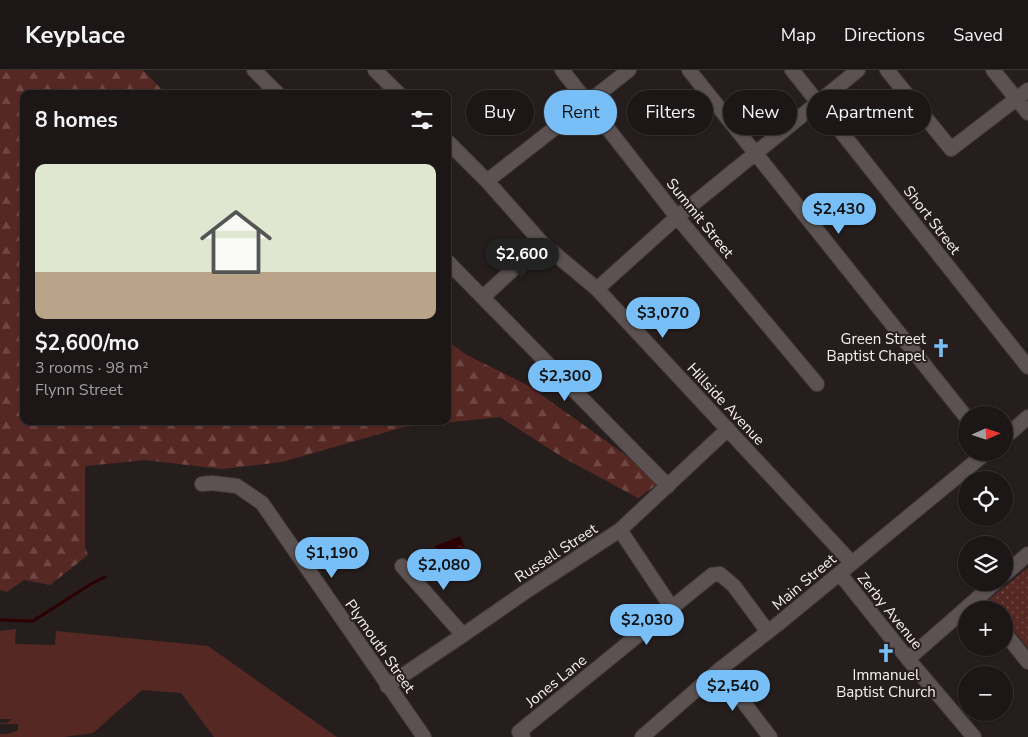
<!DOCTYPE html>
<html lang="en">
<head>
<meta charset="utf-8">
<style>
	:root { --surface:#1c1616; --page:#251f1f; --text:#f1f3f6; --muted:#a09fa1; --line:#3a3535; --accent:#78bff7 }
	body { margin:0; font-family:"Nunito Sans",sans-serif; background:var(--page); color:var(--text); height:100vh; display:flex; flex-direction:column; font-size:19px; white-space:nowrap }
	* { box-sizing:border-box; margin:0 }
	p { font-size:16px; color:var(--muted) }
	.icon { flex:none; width:28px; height:28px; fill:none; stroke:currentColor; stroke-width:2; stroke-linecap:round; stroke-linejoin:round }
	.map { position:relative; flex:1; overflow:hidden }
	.details { position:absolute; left:20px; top:20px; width:431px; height:335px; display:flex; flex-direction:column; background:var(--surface); border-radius:10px; box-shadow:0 1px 4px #0004,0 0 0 1px var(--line) }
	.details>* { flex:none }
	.guide { position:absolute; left:466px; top:20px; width:475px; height:45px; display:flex; gap:10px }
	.needle { width:32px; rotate:87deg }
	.tools { position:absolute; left:958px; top:336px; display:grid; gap:10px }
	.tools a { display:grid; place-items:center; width:55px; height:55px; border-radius:50%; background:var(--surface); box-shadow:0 1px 4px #0004,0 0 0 1px var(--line); font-size:25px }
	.price { position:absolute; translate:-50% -42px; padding:0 11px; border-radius:18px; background:var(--accent); color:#111; font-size:16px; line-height:32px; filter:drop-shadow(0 1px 2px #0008) }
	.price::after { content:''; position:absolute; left:50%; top:30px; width:15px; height:11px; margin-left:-8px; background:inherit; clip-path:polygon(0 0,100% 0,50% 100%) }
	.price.active { background:#222; color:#fff }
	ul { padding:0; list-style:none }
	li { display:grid; align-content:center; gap:10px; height:265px; padding:0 15px }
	li span { display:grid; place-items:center; height:155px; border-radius:10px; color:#555 }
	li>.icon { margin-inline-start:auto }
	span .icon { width:90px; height:90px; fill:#fffc; stroke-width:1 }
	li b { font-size:21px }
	h2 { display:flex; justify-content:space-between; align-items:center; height:60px; padding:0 15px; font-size:21px }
	.chip { padding:0 18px; border-radius:22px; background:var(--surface); box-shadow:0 1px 4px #0004,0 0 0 1px var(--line); font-size:18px; line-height:45px }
	.chip.active { background:var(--accent); color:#111 }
	header { display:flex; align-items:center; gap:30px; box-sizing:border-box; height:70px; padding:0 25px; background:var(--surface); border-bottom:1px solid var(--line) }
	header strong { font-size:24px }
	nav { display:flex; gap:28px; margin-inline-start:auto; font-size:18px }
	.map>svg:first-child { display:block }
</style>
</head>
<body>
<header>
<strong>Keyplace</strong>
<nav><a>Map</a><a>Directions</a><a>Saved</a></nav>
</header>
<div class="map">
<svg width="1028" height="667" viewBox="0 0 1028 667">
	<defs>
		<pattern id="forest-firs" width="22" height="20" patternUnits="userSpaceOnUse" patternTransform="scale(1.25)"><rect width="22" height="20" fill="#562824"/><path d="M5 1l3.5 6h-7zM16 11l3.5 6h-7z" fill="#6f4844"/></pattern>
		<pattern id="park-dots" width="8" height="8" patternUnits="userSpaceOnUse" patternTransform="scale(1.25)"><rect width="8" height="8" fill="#562824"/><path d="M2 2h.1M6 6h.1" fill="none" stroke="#6f4844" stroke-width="1.8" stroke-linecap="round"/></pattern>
		<pattern id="water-ripples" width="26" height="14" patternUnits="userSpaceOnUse" patternTransform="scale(1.25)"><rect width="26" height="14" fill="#2c0000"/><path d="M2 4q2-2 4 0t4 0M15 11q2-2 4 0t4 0" fill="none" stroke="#4b2626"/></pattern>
	</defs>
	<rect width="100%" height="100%" fill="#261e1d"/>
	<!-- grass -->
	<path fill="#562824" d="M16,559L15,574L55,575L56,561L208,576L337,667H214L181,623L142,620L93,663L64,667H0V664H8L18,660V654H0V653H7L12,649H0V561Z"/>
	<!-- forest -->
	<path fill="url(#forest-firs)" d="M0,0H143L166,24H24V351H448V271L465,284L529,316L662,411L638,428L562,387L500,347L404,357L282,392L222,399L145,390L86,396L85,398V477L88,485L50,515L24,510L7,522L0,520Z"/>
	<!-- park -->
	<path fill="url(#park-dots)" d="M1028,498V578L1004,549V540H996L988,530Z"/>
	<!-- water -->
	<path fill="url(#water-ripples)" d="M460,466L465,478L441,488L435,476Z"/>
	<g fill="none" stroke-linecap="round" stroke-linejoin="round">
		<!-- stream -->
		<path stroke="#2c0000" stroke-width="3" d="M0,550L33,551L91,514L105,507"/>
		<!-- minor casing -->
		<g stroke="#423b3b" stroke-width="16">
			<path id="minor" d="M254,0L278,24
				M375,0L399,24
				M562,0L677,147L817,314
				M689,0L966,347
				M792,0L1028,297
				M887,0L951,79L1028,20
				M993,0L1028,43
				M448,72L487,111L542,173L597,219L852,493
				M487,111L629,0
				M448,192L668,416
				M597,219L677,147L858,0
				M483,227L542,173
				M1004,368L1028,347
				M202,414L212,413L237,416L262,433L424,667
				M620,460L672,538
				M402,496L463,565
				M840,504L908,589L974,667
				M1004,505L1028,484
				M977,529L986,540
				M1004,562L1028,592
				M908,589L996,512
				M719,600L770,667
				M387,616L463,565L528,520L620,460L728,359
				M523,667L519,662L712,505L720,504L734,516L768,562
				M642,667L719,600L778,554L987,382"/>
		</g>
		<!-- minor -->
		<use href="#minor" stroke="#5c5251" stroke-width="14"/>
	</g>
	<!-- icons -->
	<defs>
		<g id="church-bare" transform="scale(1.5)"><path d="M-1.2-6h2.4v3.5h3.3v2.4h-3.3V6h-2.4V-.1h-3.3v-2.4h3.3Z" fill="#78bff7" stroke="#261e1d" stroke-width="2.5" paint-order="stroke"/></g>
	</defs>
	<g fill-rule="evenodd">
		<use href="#church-bare" x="941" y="278"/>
		<use href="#church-bare" x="886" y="583"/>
	</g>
	<g text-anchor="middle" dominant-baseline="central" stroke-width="4" stroke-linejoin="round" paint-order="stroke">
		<!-- street labels -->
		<g font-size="15" fill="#f6f0ef" stroke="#261e1d">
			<text transform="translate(700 148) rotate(51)">Summit Street</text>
			<text transform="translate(932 150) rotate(52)">Short Street</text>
			<text transform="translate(726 334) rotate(47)">Hillside Avenue</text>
			<text transform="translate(556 483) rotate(-33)">Russell Street</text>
			<text transform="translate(804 512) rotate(-40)">Main Street</text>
			<text transform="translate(890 541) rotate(51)">Zerby Avenue</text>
			<text transform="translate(380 576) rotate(55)">Plymouth Street</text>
			<text transform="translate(556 611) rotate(-39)">Jones Lane</text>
		</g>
		<!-- poi labels -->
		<g font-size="15" fill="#f6f0ef" stroke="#261e1d" text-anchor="end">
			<text x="926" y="269">Green Street<tspan x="926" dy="17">Baptist Chapel</tspan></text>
			<text x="886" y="605" text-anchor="middle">Immanuel<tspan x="886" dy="17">Baptist Church</tspan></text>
		</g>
	</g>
</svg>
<div class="tools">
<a><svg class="needle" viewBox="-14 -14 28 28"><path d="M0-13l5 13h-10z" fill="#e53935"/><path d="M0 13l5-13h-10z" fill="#a09fa1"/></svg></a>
<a><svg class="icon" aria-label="locate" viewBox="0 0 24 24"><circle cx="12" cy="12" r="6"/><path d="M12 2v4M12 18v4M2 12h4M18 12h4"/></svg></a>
<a><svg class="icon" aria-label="layers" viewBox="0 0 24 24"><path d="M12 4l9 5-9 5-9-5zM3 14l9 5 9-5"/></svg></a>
<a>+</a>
<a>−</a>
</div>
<b class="price" style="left:839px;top:165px">$2,430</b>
<b class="price active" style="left:522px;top:210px">$2,600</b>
<b class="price" style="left:663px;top:269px">$3,070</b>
<b class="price" style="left:565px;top:332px">$2,300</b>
<b class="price" style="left:332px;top:509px">$1,190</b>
<b class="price" style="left:444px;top:521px">$2,080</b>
<b class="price" style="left:647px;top:576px">$2,030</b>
<b class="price" style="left:733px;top:642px">$2,540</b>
<div class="guide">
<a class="chip">Buy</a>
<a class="chip active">Rent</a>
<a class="chip">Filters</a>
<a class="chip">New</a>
<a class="chip">Apartment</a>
</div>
<section class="details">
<h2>8 homes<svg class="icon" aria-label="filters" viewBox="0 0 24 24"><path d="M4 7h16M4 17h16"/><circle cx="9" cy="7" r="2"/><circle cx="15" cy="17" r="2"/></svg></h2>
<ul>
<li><span style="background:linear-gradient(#dfe7d0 70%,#b9a48a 0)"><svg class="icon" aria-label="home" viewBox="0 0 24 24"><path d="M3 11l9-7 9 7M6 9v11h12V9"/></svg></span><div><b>$2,600/mo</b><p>3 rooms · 98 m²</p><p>Flynn Street</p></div></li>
</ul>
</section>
</div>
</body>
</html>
